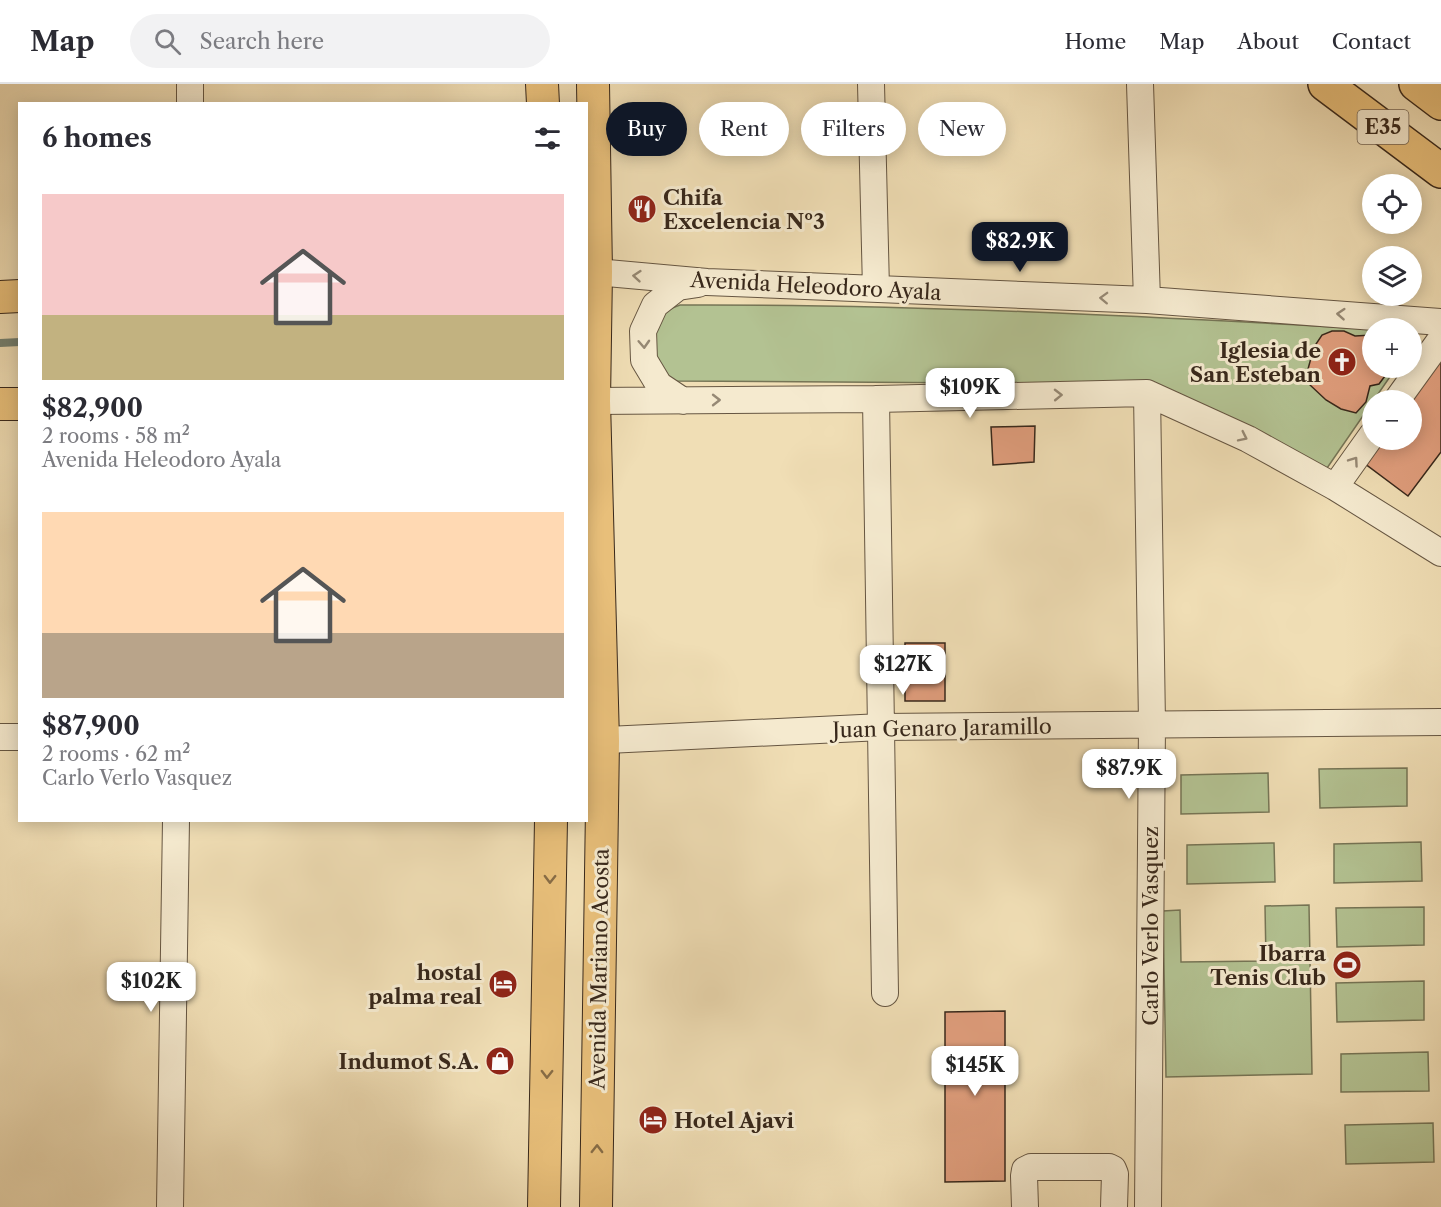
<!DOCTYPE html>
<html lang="en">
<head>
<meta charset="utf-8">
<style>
	:root { --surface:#fff; --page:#f2f2f3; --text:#2b2b33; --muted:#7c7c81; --line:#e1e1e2; --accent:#111827 }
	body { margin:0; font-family:"Libre Caslon Text",serif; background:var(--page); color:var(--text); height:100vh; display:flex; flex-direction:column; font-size:22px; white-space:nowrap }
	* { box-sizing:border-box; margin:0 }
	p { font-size:20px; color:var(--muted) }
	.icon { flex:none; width:33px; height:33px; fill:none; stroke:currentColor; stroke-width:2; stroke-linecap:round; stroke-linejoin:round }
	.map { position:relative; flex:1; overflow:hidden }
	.sheet { position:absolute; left:18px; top:18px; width:570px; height:720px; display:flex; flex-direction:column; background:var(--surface); border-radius:0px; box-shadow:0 3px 15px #0003 }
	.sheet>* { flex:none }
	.guide { position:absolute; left:606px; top:18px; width:570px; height:54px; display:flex; gap:12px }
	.controls { position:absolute; left:1362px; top:90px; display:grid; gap:12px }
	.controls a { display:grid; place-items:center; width:60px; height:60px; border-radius:50%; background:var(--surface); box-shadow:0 3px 15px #0003; font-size:30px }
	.price { position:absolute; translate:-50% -51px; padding:0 14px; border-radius:12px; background:#fff; color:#222; font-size:20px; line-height:39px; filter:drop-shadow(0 2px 3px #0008) }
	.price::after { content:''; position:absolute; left:50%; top:36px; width:18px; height:14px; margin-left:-9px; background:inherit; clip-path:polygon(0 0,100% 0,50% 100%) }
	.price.selected { background:var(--accent); color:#fff }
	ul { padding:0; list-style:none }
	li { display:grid; align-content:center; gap:12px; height:318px; padding:0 24px }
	li span { display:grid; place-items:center; height:186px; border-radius:0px; color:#555 }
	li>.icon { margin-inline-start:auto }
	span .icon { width:108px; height:108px; fill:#fffc; stroke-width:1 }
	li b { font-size:26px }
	h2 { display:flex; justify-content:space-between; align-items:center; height:72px; padding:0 24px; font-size:26px }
	.tag { padding:0 21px; border-radius:27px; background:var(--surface); box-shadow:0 3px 15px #0003; font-size:21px; line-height:54px }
	.tag.selected { background:var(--accent); color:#fff }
	header { display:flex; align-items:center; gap:36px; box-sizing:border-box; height:84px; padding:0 30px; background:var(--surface); border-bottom:2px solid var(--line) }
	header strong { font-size:28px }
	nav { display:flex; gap:33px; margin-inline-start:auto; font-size:21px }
	.search { width:420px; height:54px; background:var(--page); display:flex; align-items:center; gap:15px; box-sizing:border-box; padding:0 21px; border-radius:33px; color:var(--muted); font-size:22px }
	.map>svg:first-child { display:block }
</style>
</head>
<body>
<header>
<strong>Map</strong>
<div class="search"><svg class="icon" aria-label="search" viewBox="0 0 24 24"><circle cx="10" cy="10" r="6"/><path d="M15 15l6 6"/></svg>Search here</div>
<nav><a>Home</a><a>Map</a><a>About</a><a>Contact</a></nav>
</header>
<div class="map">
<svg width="1441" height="1123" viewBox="0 0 1441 1123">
	<rect width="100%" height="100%" fill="#f0deb5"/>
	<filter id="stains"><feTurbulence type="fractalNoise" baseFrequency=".00333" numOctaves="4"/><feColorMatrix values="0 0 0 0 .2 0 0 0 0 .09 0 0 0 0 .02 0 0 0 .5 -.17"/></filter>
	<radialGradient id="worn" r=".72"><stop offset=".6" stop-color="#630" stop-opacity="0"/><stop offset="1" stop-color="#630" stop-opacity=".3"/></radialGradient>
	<!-- green -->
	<path fill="#b3c292" stroke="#767556" stroke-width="1.5" d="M680,221C911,220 1142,232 1372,245V284H1396L1325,387L1154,300L675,297L651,279L659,229Z
		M1407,684V722L1320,724L1319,685Z
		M1268,689L1269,728L1181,730V691Z
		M1421,758L1422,797L1334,799V760Z
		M1274,759L1275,798L1187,800V761Z
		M1309,821L1312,990L1166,993L1163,827L1180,826L1181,878L1266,877L1265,822Z
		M1424,823V861L1337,863L1336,824Z
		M1424,897V936L1337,938L1336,899Z
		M1428,968L1429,1007L1341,1008V970Z
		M1433,1039L1434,1078L1346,1080L1345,1041Z"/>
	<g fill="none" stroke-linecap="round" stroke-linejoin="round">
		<!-- stream -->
		<path stroke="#738173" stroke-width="8" d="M0,259L20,258"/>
	</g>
	<!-- building -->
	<path fill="#df9d7c" stroke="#38281b" stroke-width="1.5" d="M1332,247H1344L1355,252L1372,251V284H1391L1379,300L1370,302L1366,318L1356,329L1341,325L1326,316L1310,301L1308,285L1314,263L1322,251Z
		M1441,276V368L1408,412L1364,379L1382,356H1412V316Z
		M1035,342L1034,378L993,381L991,343Z
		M905,559H945V617H905Z
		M1005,927V1097L945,1098V928Z"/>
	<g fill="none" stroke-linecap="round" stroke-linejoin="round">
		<!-- minor casing -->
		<g stroke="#665642" stroke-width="28">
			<path id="minor" d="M871,0L876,205
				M1140,0L1147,216
				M190,20V0
				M596,188L707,198L1147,216L1441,238
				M1147,309L1152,640L1148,1123
				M876,315L885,909
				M1397,316L1441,255
				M594,317L876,315L1147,309L1248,355L1335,403L1441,469
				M683,317L659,301L644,276L643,247L655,221L678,203L698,200
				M1335,403L1372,351
				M0,653H20
				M586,657L882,643L1441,638
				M170,1123L176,736
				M1025,1123L1024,1092L1025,1086L1031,1083H1109L1113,1085L1115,1090L1114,1123"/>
		</g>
		<!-- major casing -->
		<g stroke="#38281b" stroke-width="34">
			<path id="major" d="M542,0L543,20
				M593,0L596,188L594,317L603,657L596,1123
				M0,213L20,212
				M0,320H20
				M544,1123L551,736"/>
		</g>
		<!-- highway casing -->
		<g stroke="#38281b" stroke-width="36">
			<path id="highway" d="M1325,0L1441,87
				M1416,0L1441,19"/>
		</g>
		<!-- minor -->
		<use href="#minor" stroke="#f5eacf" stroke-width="26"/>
		<!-- major -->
		<use href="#major" stroke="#e8bf7a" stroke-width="32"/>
		<!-- highway -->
		<use href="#highway" stroke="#e8bf7a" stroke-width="33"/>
	</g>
	<!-- one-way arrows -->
	<defs><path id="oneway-chevron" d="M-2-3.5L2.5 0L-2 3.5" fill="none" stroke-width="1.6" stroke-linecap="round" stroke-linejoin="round" transform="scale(1.5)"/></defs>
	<g stroke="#968975">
		<use href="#oneway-chevron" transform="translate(637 192) rotate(-175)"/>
		<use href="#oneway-chevron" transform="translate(1104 214) rotate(-178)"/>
		<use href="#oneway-chevron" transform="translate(1341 230) rotate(-176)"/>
		<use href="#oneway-chevron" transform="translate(644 260) rotate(87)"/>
		<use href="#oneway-chevron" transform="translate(1058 311) rotate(-1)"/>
		<use href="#oneway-chevron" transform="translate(716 316)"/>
		<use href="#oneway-chevron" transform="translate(1243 353) rotate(26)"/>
		<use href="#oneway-chevron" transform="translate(1354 377) rotate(-55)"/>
	</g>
	<g stroke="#876c46">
		<use href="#oneway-chevron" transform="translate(550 795) rotate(91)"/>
		<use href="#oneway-chevron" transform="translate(547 990) rotate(91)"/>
		<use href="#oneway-chevron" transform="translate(597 1065) rotate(-89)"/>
	</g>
	<!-- icons -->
	<defs>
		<g id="restaurant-disc" transform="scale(1.5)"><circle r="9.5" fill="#8f2418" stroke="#f5eacf"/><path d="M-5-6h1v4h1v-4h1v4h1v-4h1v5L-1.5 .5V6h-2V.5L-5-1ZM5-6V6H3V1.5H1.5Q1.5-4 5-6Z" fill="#fff"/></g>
		<g id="church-disc" transform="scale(1.5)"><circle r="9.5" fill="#8f2418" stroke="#f5eacf"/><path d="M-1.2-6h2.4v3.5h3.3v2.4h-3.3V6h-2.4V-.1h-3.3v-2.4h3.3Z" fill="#fff"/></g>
		<g id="stadium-disc" transform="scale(1.5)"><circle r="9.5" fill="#8f2418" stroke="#f5eacf"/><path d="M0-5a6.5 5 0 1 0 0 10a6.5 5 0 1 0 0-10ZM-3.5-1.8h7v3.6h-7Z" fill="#fff"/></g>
		<g id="hotel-disc" transform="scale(1.5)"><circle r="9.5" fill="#8f2418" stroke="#f5eacf"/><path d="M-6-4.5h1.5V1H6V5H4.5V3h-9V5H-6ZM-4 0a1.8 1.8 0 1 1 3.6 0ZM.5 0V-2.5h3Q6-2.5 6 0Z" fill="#fff"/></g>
		<g id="shop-disc" transform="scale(1.5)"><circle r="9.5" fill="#8f2418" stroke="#f5eacf"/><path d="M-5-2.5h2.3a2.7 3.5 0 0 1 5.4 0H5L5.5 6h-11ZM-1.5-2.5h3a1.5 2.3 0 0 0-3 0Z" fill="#fff"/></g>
	</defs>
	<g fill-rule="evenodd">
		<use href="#restaurant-disc" x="642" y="125"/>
		<use href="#church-disc" x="1342" y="278"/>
		<use href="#stadium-disc" x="1347" y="881"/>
		<use href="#hotel-disc" x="503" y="900"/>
		<use href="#shop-disc" x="500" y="977"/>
		<use href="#hotel-disc" x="653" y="1036"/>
	</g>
	<g text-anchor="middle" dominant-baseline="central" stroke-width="6" stroke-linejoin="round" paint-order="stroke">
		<!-- shield labels -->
		<rect fill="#f5eacf" stroke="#716251" stroke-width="1.5" x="1357.5" y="26" width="51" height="34" rx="4.5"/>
		<g font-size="20" font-weight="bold" fill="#38281b">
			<text x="1383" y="43">E35</text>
		</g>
		<!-- poi labels -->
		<g font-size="21" font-weight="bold" fill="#38281b" stroke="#f5eacf" text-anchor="end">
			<text x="663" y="113" text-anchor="start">Chifa<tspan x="663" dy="24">Excelencia Nº3</tspan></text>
			<text x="1321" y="266">Iglesia de<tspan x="1321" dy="24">San Esteban</tspan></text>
			<text x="1326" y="869">Ibarra<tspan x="1326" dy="24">Tenis Club</tspan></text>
			<text x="482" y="888">hostal<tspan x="482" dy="24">palma real</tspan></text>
			<text x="479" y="977">Indumot S.A.</text>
			<text x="674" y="1036" text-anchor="start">Hotel Ajavi</text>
		</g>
		<!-- street labels -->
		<g font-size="21" fill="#38281b" stroke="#f5eacf">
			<text transform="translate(816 202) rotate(3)">Avenida Heleodoro Ayala</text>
			<text transform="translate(942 644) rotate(-1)">Juan Genaro Jaramillo</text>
			<text transform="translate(1150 842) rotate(-90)">Carlo Verlo Vasquez</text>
			<text transform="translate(599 885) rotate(-89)">Avenida Mariano Acosta</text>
		</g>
	</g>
	<rect width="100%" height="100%" filter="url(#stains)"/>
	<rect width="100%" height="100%" fill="url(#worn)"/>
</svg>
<div class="controls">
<a><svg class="icon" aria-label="locate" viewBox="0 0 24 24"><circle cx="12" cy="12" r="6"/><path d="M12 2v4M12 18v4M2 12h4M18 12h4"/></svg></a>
<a><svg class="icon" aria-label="layers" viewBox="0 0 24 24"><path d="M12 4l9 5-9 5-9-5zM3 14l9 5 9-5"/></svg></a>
<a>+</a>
<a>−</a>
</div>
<b class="price selected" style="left:1020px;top:189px">$82.9K</b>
<b class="price" style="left:970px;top:335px">$109K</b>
<b class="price" style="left:903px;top:612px">$127K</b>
<b class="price" style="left:1129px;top:716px">$87.9K</b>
<b class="price" style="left:151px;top:929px">$102K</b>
<b class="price" style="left:975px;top:1013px">$145K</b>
<div class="guide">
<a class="tag selected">Buy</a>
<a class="tag">Rent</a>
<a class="tag">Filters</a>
<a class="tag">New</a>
</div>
<section class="sheet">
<h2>6 homes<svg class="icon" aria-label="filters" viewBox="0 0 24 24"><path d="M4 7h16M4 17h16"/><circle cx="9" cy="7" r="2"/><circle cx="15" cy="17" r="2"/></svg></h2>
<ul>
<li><span style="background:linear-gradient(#f6c9c9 65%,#c2b280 0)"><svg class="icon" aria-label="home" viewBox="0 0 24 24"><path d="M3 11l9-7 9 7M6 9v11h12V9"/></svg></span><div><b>$82,900</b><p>2 rooms · 58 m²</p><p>Avenida Heleodoro Ayala</p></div></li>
<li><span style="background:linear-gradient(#ffd9b3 65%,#b9a48a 0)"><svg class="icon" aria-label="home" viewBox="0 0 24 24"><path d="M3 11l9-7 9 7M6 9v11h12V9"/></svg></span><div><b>$87,900</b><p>2 rooms · 62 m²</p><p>Carlo Verlo Vasquez</p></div></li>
</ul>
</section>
</div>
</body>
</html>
